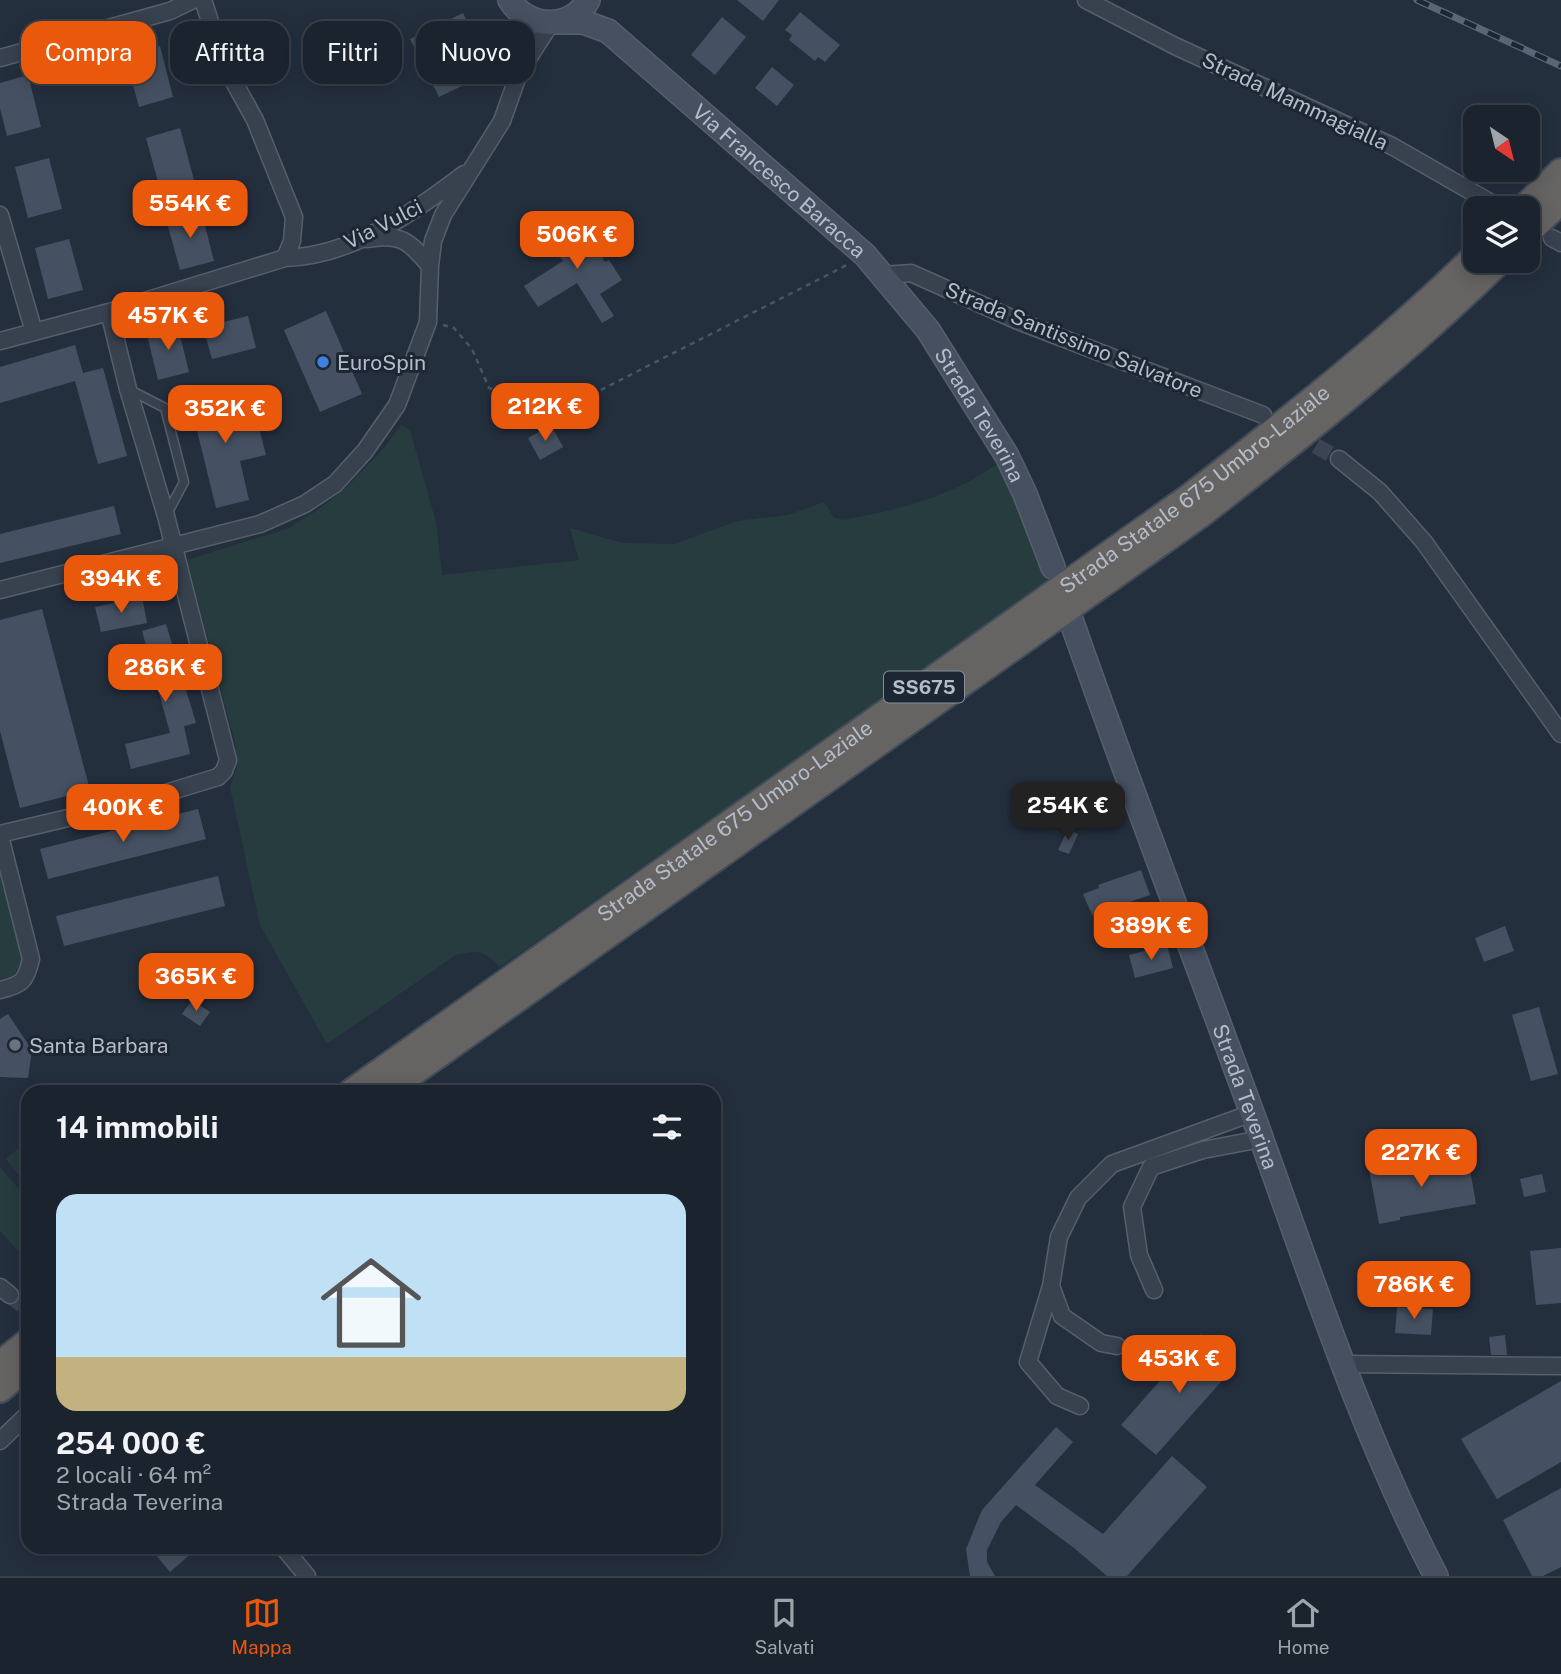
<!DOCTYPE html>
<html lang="it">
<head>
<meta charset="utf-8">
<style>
	:root { --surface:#1b232e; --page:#282f3a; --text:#f1f3f6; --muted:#a0a4aa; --line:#39404a; --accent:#ea580c }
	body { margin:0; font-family:"Public Sans",sans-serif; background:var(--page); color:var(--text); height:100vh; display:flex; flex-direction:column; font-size:26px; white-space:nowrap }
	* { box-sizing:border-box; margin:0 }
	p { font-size:23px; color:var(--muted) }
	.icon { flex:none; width:38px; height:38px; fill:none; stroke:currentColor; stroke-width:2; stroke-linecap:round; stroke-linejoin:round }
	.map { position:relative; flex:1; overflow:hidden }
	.side { position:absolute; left:21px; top:1085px; width:700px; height:469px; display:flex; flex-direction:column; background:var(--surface); border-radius:21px; box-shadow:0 4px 18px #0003,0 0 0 2px var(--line) }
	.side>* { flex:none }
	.hud { position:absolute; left:21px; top:21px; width:700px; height:63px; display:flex; gap:14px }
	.needle { width:46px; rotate:145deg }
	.tools { position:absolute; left:1463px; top:105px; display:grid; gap:14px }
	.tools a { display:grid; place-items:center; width:77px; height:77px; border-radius:14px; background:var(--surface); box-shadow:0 4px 18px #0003,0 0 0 2px var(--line); font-size:35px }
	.price { position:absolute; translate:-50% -60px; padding:0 16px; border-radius:14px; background:var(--accent); color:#fff; font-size:23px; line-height:46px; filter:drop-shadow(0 2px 4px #0008) }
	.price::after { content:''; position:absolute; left:50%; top:42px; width:21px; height:16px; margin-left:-10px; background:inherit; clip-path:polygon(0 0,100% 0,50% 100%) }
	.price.on { background:#222; color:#fff }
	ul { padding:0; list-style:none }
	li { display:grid; align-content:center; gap:14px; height:371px; padding:0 35px }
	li+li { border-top:2px solid var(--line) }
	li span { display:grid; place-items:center; height:217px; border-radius:21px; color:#555 }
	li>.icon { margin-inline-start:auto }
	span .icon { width:126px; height:126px; fill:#fffc; stroke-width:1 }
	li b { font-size:30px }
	h2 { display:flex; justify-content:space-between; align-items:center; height:84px; padding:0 35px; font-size:30px }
	.pill { padding:0 24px; border-radius:21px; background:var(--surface); box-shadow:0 4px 18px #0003,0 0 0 2px var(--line); font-size:24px; line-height:63px }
	.pill.on { background:var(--accent); color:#fff }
	.dock { display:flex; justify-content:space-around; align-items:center; height:98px; border-top:2px solid var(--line); background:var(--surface); font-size:19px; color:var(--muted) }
	.dock a { display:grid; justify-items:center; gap:4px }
	.dock .on { color:var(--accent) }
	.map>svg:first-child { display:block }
</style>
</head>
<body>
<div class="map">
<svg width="1561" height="1576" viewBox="0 0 1561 1576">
	<rect width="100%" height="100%" fill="#242f3e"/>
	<!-- green -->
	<path fill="#263c3f" d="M401,425L410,430L436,522L442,575L579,560L570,528L622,543L674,544L737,521L788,515L824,502L834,518L843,520C897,510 952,497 997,464L1013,493L1051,580L500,967C483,950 480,949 456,955L327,1044L260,925L230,787L237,767L236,747L187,560L289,528L319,509L347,487L384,448Z
		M0,867L24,959L13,976L0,979Z
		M28,1140V1187L6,1159Z
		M0,1167L28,1199V1262L0,1231Z"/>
	<!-- building -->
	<path fill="#455162" d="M737,0H779L763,21Z
		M800,12L840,45L825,62L818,57L815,61L789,40L792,35L785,30Z
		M463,13L477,42L450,55L464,85L439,97L410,39Z
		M722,17L746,37L715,75L691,55Z
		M160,46L173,97L139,107L125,56Z
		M772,67L794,85L777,106L755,88Z
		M28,75L41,127L7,136L0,108V83Z
		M180,128L194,180L160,189L146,138Z
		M49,158L62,209L28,218L15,167Z
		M201,210L214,261L180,270L166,219Z
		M581,218L605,262L609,260L622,280L600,294L614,316L602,323L577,283L538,307L524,286L563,261L555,249L563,244L556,233Z
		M69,239L83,290L48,299L35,248Z
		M326,311L362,394L320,412L284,330Z
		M248,316L256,348L212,359L203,327Z
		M177,323L189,372L158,380L146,331Z
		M75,345L83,373L103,368L127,456L98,464L75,381L0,403V367Z
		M219,386L228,419L255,412L266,455L240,461L249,500L216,508L188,394Z
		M551,425L563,447L540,460L528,438Z
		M114,506L121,534L0,563V534Z
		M142,597L147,623L101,632L95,607Z
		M42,609L90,790L20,808L0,731V620Z
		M166,624L196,723L184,726L190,754L131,769L125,744L170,733L142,631Z
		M198,809L206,839L48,879L40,849Z
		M1068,829L1078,834L1069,854L1058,850Z
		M1141,870L1150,895L1092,915L1083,894L1099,888L1098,885Z
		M218,876L225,906L64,946L56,916Z
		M1505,926L1514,951L1484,962L1475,938Z
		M1167,945L1173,968L1135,978L1129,955Z
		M192,1000L210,1012L200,1026L182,1014Z
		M1539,1007L1558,1074L1531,1081L1512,1015Z
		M8,1014L32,1050L28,1078L0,1077V1019Z
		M1468,1158L1476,1204L1400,1217V1220L1379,1224L1369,1169L1401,1164L1402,1169Z
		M1542,1174L1546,1192L1524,1197L1520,1179Z
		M1561,1248V1303L1536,1305L1530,1251Z
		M1397,1307L1433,1309L1431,1335L1395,1333Z
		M1201,1334L1236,1365L1156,1455L1121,1425Z
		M1505,1335L1507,1355H1491L1489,1337Z
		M1561,1381V1462L1497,1499L1461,1439Z
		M1056,1427L1073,1442L1035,1485L1103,1534L1172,1456L1207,1487L1127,1576H1107L1074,1548L1016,1505L1001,1522L987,1550V1562L995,1576H970L966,1549L982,1510Z
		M1561,1488V1567L1543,1576H1532L1503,1520Z
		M149,1547H199L170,1572Z"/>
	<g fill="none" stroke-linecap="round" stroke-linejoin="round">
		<!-- minor-tunnel -->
		<path stroke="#3a4453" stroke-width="16" stroke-dasharray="16 8" stroke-linecap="butt" d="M1295,434L1339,459
			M10,1295L28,1310"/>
		<!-- service casing -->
		<g stroke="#565f6c" stroke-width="11">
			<path id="service" d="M130,390L165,408L184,482L167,514"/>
		</g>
		<!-- minor casing -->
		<g stroke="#565f6c" stroke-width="19">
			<path id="minor" d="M203,0L224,64L255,120L294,217L292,241L285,258
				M1086,0L1175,46L1392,146L1500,208
				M0,58L170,11L193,0
				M520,68L524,27L522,15
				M0,215L34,332
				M1552,238L1561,243
				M367,239C401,233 409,241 430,266
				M884,275L911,273L1018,321L1263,415
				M0,341L109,312L285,258C352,256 413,213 464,174
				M1339,459L1380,492L1424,542L1561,734
				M0,590L260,524L305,504L335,484L365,451L397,405L428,322L430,266L433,241L443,215L502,121L519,73L551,23
				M0,834L136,802L218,777L224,771L228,760L166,516L128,389L109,312
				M0,836L31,959C26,981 22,985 0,990
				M1051,1286L1062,1316L1101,1343L1117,1346
				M0,1287L10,1295
				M1154,1290L1139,1255L1132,1207L1151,1167L1203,1150L1261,1139
				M1343,1364L1561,1366
				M1080,1406L1057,1396L1028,1362L1051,1286L1059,1237L1078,1198L1112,1164L1252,1113
				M0,1441L28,1414
				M283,1547L307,1576"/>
		</g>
		<!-- secondary casing -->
		<g stroke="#565f6c" stroke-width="26">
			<g id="secondary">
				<path d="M510,0C527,29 572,31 588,0"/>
				<path id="s1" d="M562,22H583L608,31L865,255L928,330L1007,456L1025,494L1053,567"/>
				<path id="s2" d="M1069,614C1127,780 1190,944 1251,1110C1308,1266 1359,1428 1436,1576"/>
			</g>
		</g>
		<!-- trunk casing -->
		<g stroke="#434c59" stroke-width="30">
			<g id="trunk">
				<path d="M1524,208L1561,172"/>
				<path d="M1528,232L1561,200"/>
				<path id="s3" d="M352,1092L1190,497C1288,421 1386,344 1475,257"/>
				<path d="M385,1092L1202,513C1305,433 1406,352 1499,261"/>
				<path d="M0,1365L28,1342"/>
				<path d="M0,1389L28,1365"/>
			</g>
		</g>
		<!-- path -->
		<path stroke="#44595c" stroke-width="2.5" stroke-dasharray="5 5" stroke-linecap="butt" d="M443,325L454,328L472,349L489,388L527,400L567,407L847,265"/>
		<!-- service -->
		<use href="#service" stroke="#38414e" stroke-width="8"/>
		<!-- minor -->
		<use href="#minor" stroke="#38414e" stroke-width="16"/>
		<!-- secondary -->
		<use href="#secondary" stroke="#465061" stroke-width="23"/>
		<!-- trunk -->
		<use href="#trunk" stroke="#656462" stroke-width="26"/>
		<!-- rail casing -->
		<g stroke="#5a6575" stroke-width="7">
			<path id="rail" d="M1417,0L1561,66"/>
		</g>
		<!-- rail -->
		<use href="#rail" stroke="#1d2633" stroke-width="4.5" stroke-dasharray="13" stroke-linecap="butt"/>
	</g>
	<!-- markers -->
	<circle fill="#3f7fe0" stroke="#1d2633" stroke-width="2.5" cx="323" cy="362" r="7"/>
	<circle fill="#6b7280" stroke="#1d2633" stroke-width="2.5" cx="15" cy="1045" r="7"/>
	<g text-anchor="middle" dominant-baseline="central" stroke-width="6" stroke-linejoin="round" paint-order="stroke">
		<!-- shield labels -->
		<rect fill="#1d2633" stroke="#878f9c" stroke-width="2" x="884" y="671.5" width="80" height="31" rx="5"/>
		<g font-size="19" font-weight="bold" fill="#b4bcc9">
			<text x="924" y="687">SS675</text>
		</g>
		<!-- street labels -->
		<g font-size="21" fill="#b4bcc9" stroke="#1d2633">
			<text transform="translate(1295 101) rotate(25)">Strada Mammagialla</text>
			<text stroke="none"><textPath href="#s1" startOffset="275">Via Francesco Baracca</textPath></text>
			<text transform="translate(383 224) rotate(-27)">Via Vulci</text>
			<text transform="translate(1074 340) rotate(22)">Strada Santissimo Salvatore</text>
			<text stroke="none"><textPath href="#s1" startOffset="586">Strada Teverina</textPath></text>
			<text stroke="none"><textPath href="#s3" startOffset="1036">Strada Statale 675 Umbro-Laziale</textPath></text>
			<text stroke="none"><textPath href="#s3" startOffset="469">Strada Statale 675 Umbro-Laziale</textPath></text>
			<text stroke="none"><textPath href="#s2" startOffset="514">Strada Teverina</textPath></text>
		</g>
		<!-- poi labels -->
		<g font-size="21" fill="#b4bcc9" stroke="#1d2633" text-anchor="start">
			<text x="337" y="362">EuroSpin</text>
			<text x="29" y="1045">Santa Barbara</text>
		</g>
	</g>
</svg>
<div class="tools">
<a><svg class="needle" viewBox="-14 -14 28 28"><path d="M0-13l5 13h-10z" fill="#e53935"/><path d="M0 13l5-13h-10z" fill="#a0a4aa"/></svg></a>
<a><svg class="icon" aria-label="layers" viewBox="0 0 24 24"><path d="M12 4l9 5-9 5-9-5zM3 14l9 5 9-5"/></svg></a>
</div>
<b class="price" style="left:190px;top:240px">554K €</b>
<b class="price" style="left:577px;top:271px">506K €</b>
<b class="price" style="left:168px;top:352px">457K €</b>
<b class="price" style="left:545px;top:443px">212K €</b>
<b class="price" style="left:225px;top:445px">352K €</b>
<b class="price" style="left:121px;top:615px">394K €</b>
<b class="price" style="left:165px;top:704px">286K €</b>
<b class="price on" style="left:1068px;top:842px">254K €</b>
<b class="price" style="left:123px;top:844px">400K €</b>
<b class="price" style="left:1151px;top:962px">389K €</b>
<b class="price" style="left:196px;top:1013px">365K €</b>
<b class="price" style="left:1421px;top:1189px">227K €</b>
<b class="price" style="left:1414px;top:1321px">786K €</b>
<b class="price" style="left:1179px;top:1395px">453K €</b>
<div class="hud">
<a class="pill on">Compra</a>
<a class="pill">Affitta</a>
<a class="pill">Filtri</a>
<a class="pill">Nuovo</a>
</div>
<section class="side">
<h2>14 immobili<svg class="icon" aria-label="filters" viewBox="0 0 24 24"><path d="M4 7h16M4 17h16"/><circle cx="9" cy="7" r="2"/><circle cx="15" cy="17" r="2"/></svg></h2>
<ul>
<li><span style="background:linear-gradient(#bfe0f5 75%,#c2b280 0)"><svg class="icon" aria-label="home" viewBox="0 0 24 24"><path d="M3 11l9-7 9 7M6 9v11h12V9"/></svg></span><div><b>254 000 €</b><p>2 locali · 64 m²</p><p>Strada Teverina</p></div></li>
</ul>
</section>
</div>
<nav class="dock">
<a class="on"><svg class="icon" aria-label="map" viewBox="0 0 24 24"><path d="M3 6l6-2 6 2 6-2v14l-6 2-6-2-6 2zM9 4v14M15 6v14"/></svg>Mappa</a>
<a><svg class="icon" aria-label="saved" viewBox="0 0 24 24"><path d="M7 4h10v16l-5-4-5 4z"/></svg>Salvati</a>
<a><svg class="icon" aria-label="home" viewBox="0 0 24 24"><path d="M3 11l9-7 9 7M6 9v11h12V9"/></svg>Home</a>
</nav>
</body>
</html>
